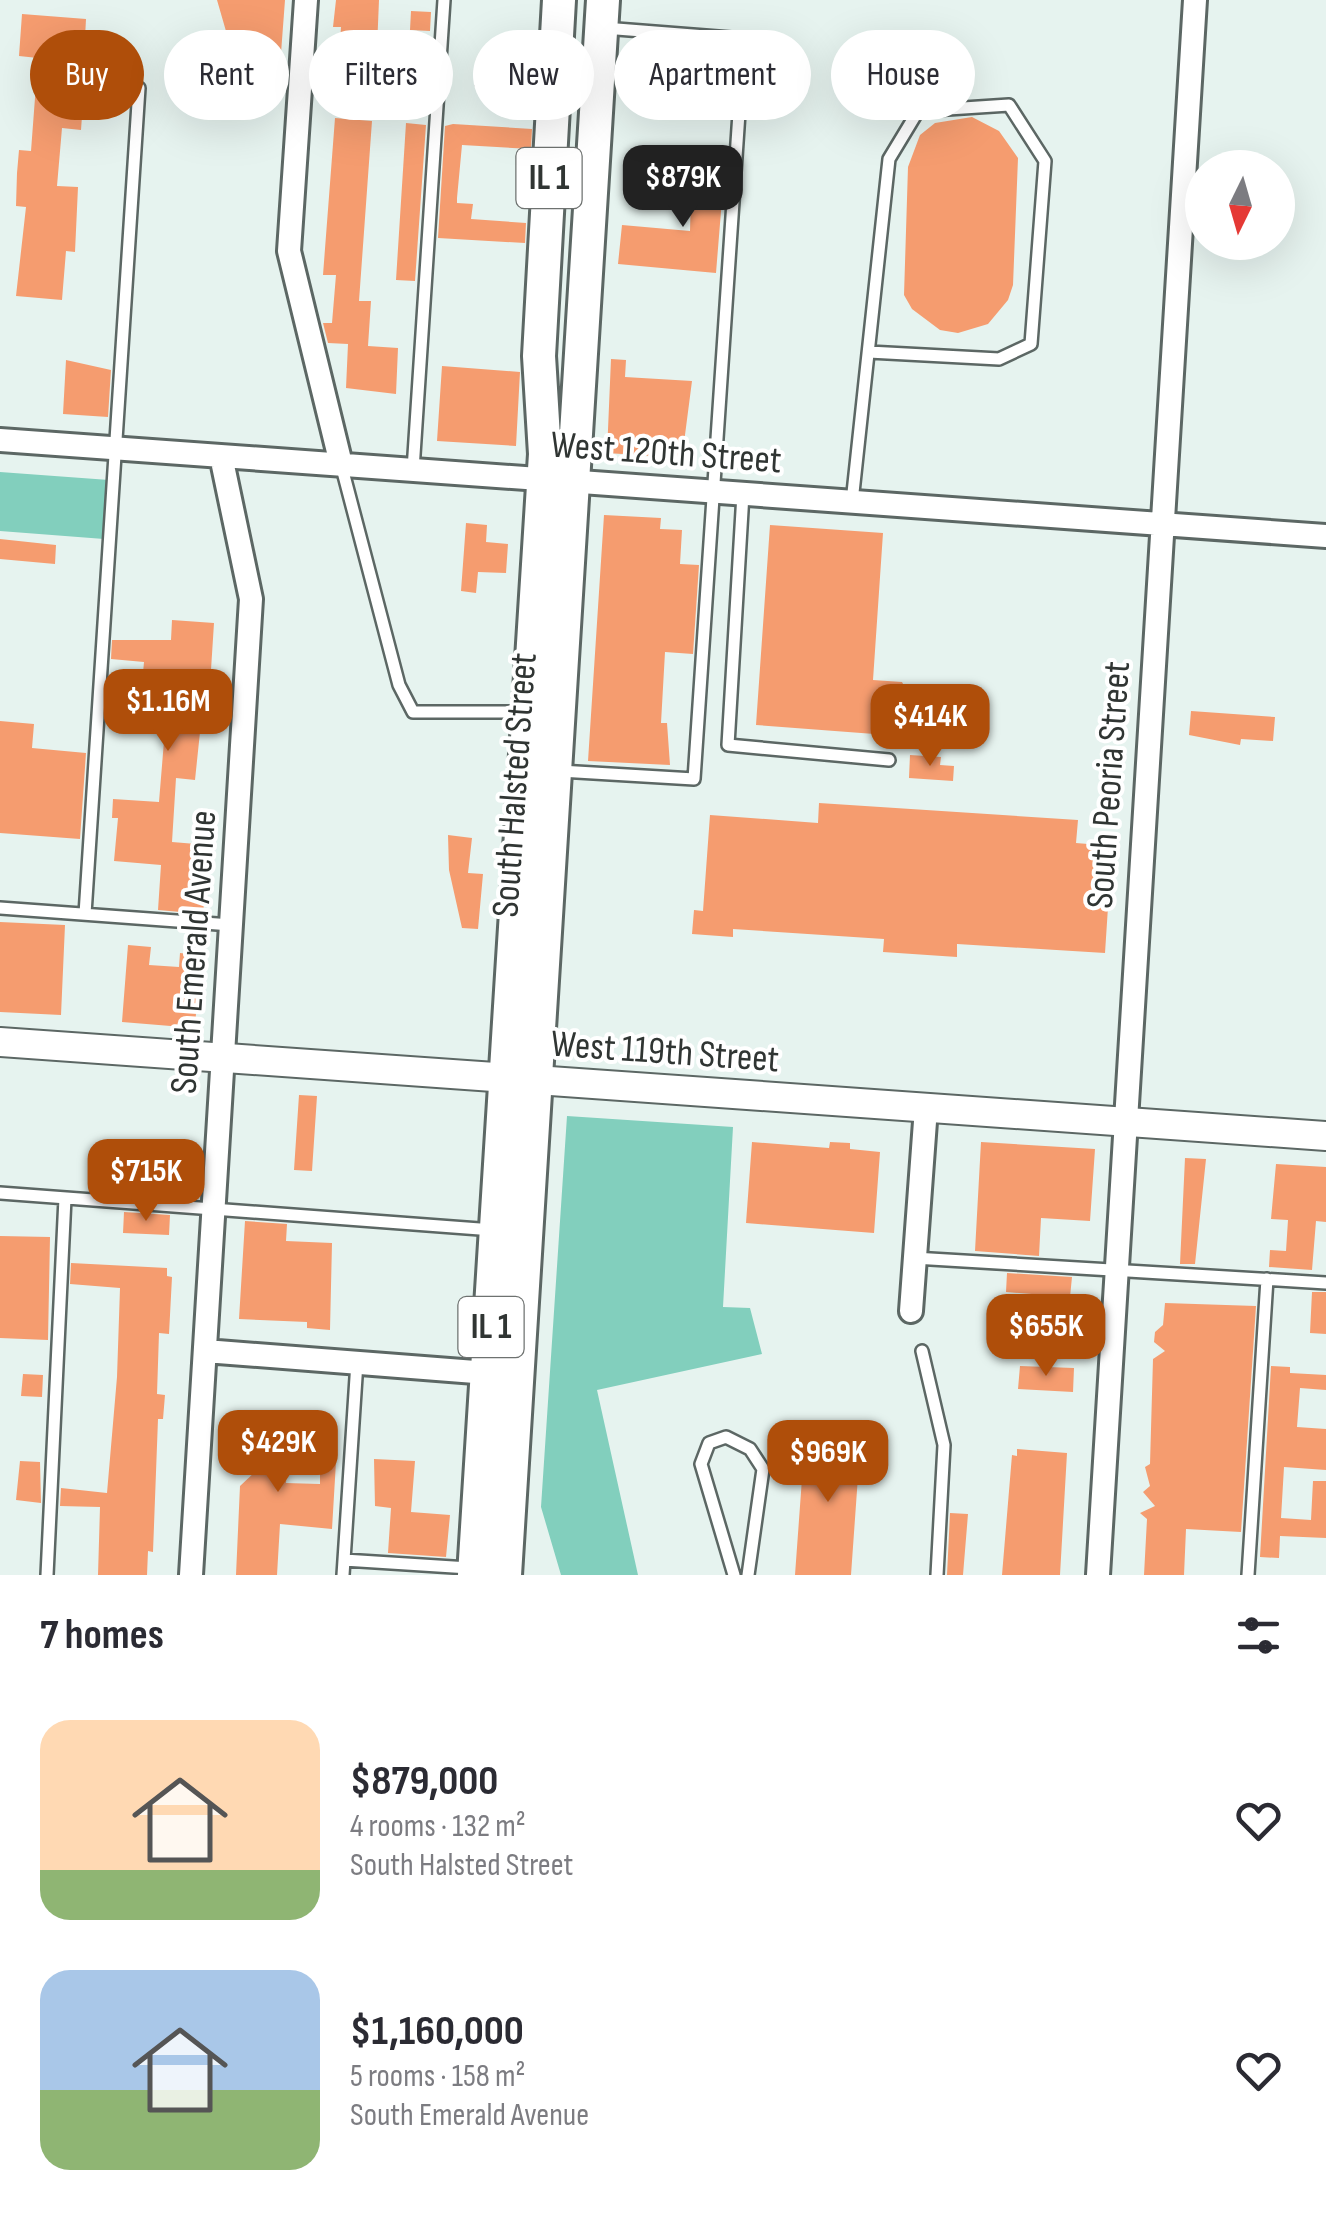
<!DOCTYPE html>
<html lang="en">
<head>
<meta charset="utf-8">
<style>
	:root { --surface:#fff; --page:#f2f2f3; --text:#2b2b33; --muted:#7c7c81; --accent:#af4e0a }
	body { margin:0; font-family:"Sofia Sans Condensed",sans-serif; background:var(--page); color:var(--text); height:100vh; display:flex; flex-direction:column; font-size:38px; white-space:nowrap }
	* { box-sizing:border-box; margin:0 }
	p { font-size:32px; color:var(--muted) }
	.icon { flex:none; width:55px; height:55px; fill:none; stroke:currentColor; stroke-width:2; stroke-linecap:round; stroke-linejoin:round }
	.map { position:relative; height:1575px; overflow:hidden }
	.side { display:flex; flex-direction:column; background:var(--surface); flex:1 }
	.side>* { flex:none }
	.top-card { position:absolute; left:30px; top:30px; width:1268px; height:90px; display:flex; gap:20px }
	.needle { width:65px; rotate:185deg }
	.buttons { position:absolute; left:1185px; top:150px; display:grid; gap:20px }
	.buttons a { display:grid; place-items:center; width:110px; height:110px; border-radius:50%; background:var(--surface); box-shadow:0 10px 40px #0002; font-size:50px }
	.price { position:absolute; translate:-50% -85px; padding:0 22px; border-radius:20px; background:var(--accent); color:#fff; font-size:32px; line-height:65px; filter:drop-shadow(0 2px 5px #0008) }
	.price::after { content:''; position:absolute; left:50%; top:60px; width:30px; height:22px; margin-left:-15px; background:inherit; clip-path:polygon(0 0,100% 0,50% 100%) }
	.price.selected { background:#222; color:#fff }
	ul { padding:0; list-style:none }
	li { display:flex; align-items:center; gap:30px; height:250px; padding:0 40px }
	li span { display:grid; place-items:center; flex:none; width:280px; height:200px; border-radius:30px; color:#555 }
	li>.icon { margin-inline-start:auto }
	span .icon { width:120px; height:120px; fill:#fffc; stroke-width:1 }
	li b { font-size:42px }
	h2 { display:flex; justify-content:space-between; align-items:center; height:120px; padding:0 40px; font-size:42px }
	.pill { padding:0 35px; border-radius:45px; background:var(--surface); box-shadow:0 10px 40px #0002; font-size:35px; line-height:90px }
	.pill.selected { background:var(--accent); color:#fff }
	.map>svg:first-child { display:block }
</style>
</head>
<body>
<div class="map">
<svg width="1326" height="1575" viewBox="0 0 1326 1575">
	<rect width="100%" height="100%" fill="#e6f3ef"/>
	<!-- green -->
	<path fill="#82cfbd" d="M0,472L109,480L104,539L0,531Z
		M567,1116L733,1127L723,1307L750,1308L762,1354L597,1390L638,1575H561L541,1507Z"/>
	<!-- building -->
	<path fill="#f59c6f" d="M217,0H285L278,93L243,90Z
		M336,0H379L376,72L338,70L341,27H333Z
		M411,11L431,12L430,31L410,30Z
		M22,14L86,19L85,38L98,39L97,62L86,61L81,130L62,128L57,186L78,187L75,252L66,251L62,300L16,296L26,207L16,206L17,173L19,150L31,151L38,58L19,56Z
		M633,42L731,48L726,93L694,90L696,67L632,64Z
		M972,117L999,131L1018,158L1013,285L1008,300L988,324L958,333L940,330L912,309L904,295L908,167L920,135L935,123Z
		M335,118L372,121L359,301H371L368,346L398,348L396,394L346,388L348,344L328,343L323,323H332L336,275H323Z
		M406,123L426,125L415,281L396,280Z
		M453,124L532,129L531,149L462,145L457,198V203L473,204L471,219L526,223L525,243L438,238L445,126Z
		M692,160L725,162L716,273L618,264L622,225L690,231Z
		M611,359L626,360L625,377L692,381L682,458L607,453Z
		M66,360L111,370L108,417L63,414Z
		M442,366L520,372L516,446L437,441Z
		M604,515L661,518L660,529L682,530L680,564L699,565L693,654L665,652L661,723H667L670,765L588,761Z
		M466,523L487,525L486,542L508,544L506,573L478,572L476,593L461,591Z
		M770,525L883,533L873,680L902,682L915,707L914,737L756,725Z
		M0,539L56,545L55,564L0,559Z
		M172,620L214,623L207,732H200L195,780L176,778L172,842L196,844L192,892L205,893L203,914L158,910L161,865L114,861L118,818H112L113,799L159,802L165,729L138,727L144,662L111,659L112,640H171Z
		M1191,711L1275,717L1273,741L1241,739L1240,745L1189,735Z
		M0,721L34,724L32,748L86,753L80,839L0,833Z
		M910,755L941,757L940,765L954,766L953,781L909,778Z
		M819,803L1078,820L1076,843L1112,846L1105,953L957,944V957L883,952L884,939L733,929V937L692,934L694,910L703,911L710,815L818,823Z
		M448,835L472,838L468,873L483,874L478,929L462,928L449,870Z
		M0,922L65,925L61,1015L0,1012Z
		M128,945L151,947L149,965L179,967L180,953L200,955L195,1028L122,1022Z
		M299,1095L317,1096L312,1171L294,1170Z
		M752,1142L829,1148L830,1142L850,1143V1149L880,1152L874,1233L746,1223Z
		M981,1142L1095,1149L1090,1221L1041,1218L1039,1256L975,1251Z
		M1185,1158L1206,1159L1195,1264H1180Z
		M1276,1164L1326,1167V1222L1316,1221L1312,1270L1269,1267L1270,1250L1286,1251L1288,1220L1271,1219Z
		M124,1212L170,1215L169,1235L123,1233Z
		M245,1221L287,1224L286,1241L332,1243L330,1330L307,1328V1322L239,1319Z
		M0,1236L50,1237L48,1340L0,1338Z
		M71,1263L167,1268V1276L172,1277L169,1334L159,1333L157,1394L165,1395L163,1419H158L153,1552L148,1551L147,1575H98L100,1507L60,1506L61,1488L107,1493L117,1377L120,1288L70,1284Z
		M1007,1273L1072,1277L1070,1297L1006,1292Z
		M1312,1292H1326V1334L1310,1333Z
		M1165,1303L1256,1306L1241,1532L1186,1529L1184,1575H1144L1147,1519L1140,1513L1155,1506L1143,1492L1150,1486L1145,1467L1150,1464L1153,1359L1165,1351L1154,1342L1155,1332L1163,1325Z
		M1020,1366L1074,1368L1073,1392L1018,1389Z
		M1271,1366L1290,1367V1373L1326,1375V1390L1300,1388L1297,1427L1326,1429V1470L1284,1467L1281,1518L1311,1520L1313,1481H1326V1538L1280,1536L1279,1558L1260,1557Z
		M23,1374L43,1375L42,1397L21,1396Z
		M249,1413L291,1414L286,1483L320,1484V1444L337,1445L332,1529L280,1524L277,1575H236L240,1486L272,1456L242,1455Z
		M834,1432L861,1434L851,1575H795L805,1437L833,1439Z
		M1017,1449L1067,1453L1060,1575H1002L1012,1455L1017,1456Z
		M374,1459L415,1461L411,1512L450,1515L446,1557L388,1553L391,1508L375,1506Z
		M20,1461L40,1462L41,1503L16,1500Z
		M950,1513L968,1514L963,1575H947Z"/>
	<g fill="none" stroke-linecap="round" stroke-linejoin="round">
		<!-- service casing -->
		<g stroke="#5c6764" stroke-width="16">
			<path id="service" d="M482,83L550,87
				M341,464L399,685L413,712H525
				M413,470L444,0
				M743,494L728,745L889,760
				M852,502L889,159L918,111L1009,105L1045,161L1031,344L999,359L869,352
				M560,771L694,779L744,39L604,28
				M0,908L231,925
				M85,914L139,88
				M0,1193L493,1230
				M914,1258L1326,1283
				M922,1351L944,1445L937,1575
				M344,1560L469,1568
				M47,1575L65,1198
				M343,1575L357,1362
				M734,1575L701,1464L709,1443L726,1437L750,1449L763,1469L748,1575
				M1248,1575L1267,1279"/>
		</g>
		<!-- minor casing -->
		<g stroke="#5c6764" stroke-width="28">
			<path id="minor" d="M306,0L289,251L341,464
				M0,440L1326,536
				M911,1311L926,1108
				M205,1351L488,1373
				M191,1575L251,599L221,456
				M1098,1575L1195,0"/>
		</g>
		<!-- tertiary casing -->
		<g stroke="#5c6764" stroke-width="32">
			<path id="tertiary" d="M0,1042L1326,1136"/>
		</g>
		<!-- primary casing -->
		<g stroke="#5c6764" stroke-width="38">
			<path id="primary" d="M474,1575L545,454L539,356L559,0
				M505,1575L603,0"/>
		</g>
		<!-- service -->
		<use href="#service" stroke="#fff" stroke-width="11"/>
		<!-- minor -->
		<use href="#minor" stroke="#fff" stroke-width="22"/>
		<!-- tertiary -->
		<use href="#tertiary" stroke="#fff" stroke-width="28"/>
		<!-- primary -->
		<use href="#primary" stroke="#fff" stroke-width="32"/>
	</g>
	<g text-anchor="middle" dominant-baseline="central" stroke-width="8" stroke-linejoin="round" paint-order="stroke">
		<!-- shield labels -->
		<g fill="#fff" stroke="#6e7270" stroke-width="2.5">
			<rect x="516.5" y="148" width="65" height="60" rx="8"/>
			<rect x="458.5" y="1297" width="65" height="60" rx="8"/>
		</g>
		<g font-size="35" font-weight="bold" fill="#303533">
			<text x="549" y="178">IL 1</text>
			<text x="491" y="1327">IL 1</text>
		</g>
		<!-- street labels -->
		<g font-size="38" fill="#303533" stroke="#fff">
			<text transform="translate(666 453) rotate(4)">West 120th Street</text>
			<text transform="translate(515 785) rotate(-86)">South Halsted Street</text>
			<text transform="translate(1109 785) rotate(-86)">South Peoria Street</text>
			<text transform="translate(194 952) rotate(-86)">South Emerald Avenue</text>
			<text transform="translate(665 1052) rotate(4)">West 119th Street</text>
		</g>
	</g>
</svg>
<div class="buttons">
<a><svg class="needle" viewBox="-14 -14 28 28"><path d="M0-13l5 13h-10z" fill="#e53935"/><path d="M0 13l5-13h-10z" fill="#7c7c81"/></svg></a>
</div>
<b class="price selected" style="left:683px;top:230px">$879K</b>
<b class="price" style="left:168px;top:754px">$1.16M</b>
<b class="price" style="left:930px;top:769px">$414K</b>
<b class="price" style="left:146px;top:1224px">$715K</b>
<b class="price" style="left:1046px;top:1379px">$655K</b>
<b class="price" style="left:278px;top:1495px">$429K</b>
<b class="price" style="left:828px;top:1505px">$969K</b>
<div class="top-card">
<a class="pill selected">Buy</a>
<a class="pill">Rent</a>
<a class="pill">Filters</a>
<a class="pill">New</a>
<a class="pill">Apartment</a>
<a class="pill">House</a>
</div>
</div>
<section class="side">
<h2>7 homes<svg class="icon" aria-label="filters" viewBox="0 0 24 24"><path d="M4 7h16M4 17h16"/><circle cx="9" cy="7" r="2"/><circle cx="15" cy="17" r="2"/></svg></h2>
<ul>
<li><span style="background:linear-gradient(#ffd9b3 75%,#8fb573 0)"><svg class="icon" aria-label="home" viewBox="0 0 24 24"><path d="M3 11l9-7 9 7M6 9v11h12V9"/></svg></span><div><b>$879,000</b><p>4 rooms · 132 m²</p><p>South Halsted Street</p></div><svg class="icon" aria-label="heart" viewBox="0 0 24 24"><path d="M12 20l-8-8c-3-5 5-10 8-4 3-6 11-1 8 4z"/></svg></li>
<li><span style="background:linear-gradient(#a9c7e8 60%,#8fb573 0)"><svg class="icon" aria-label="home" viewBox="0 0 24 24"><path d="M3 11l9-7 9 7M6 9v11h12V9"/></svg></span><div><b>$1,160,000</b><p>5 rooms · 158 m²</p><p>South Emerald Avenue</p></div><svg class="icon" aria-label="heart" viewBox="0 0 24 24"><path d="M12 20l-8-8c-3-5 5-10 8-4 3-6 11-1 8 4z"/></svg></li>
</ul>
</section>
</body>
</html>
